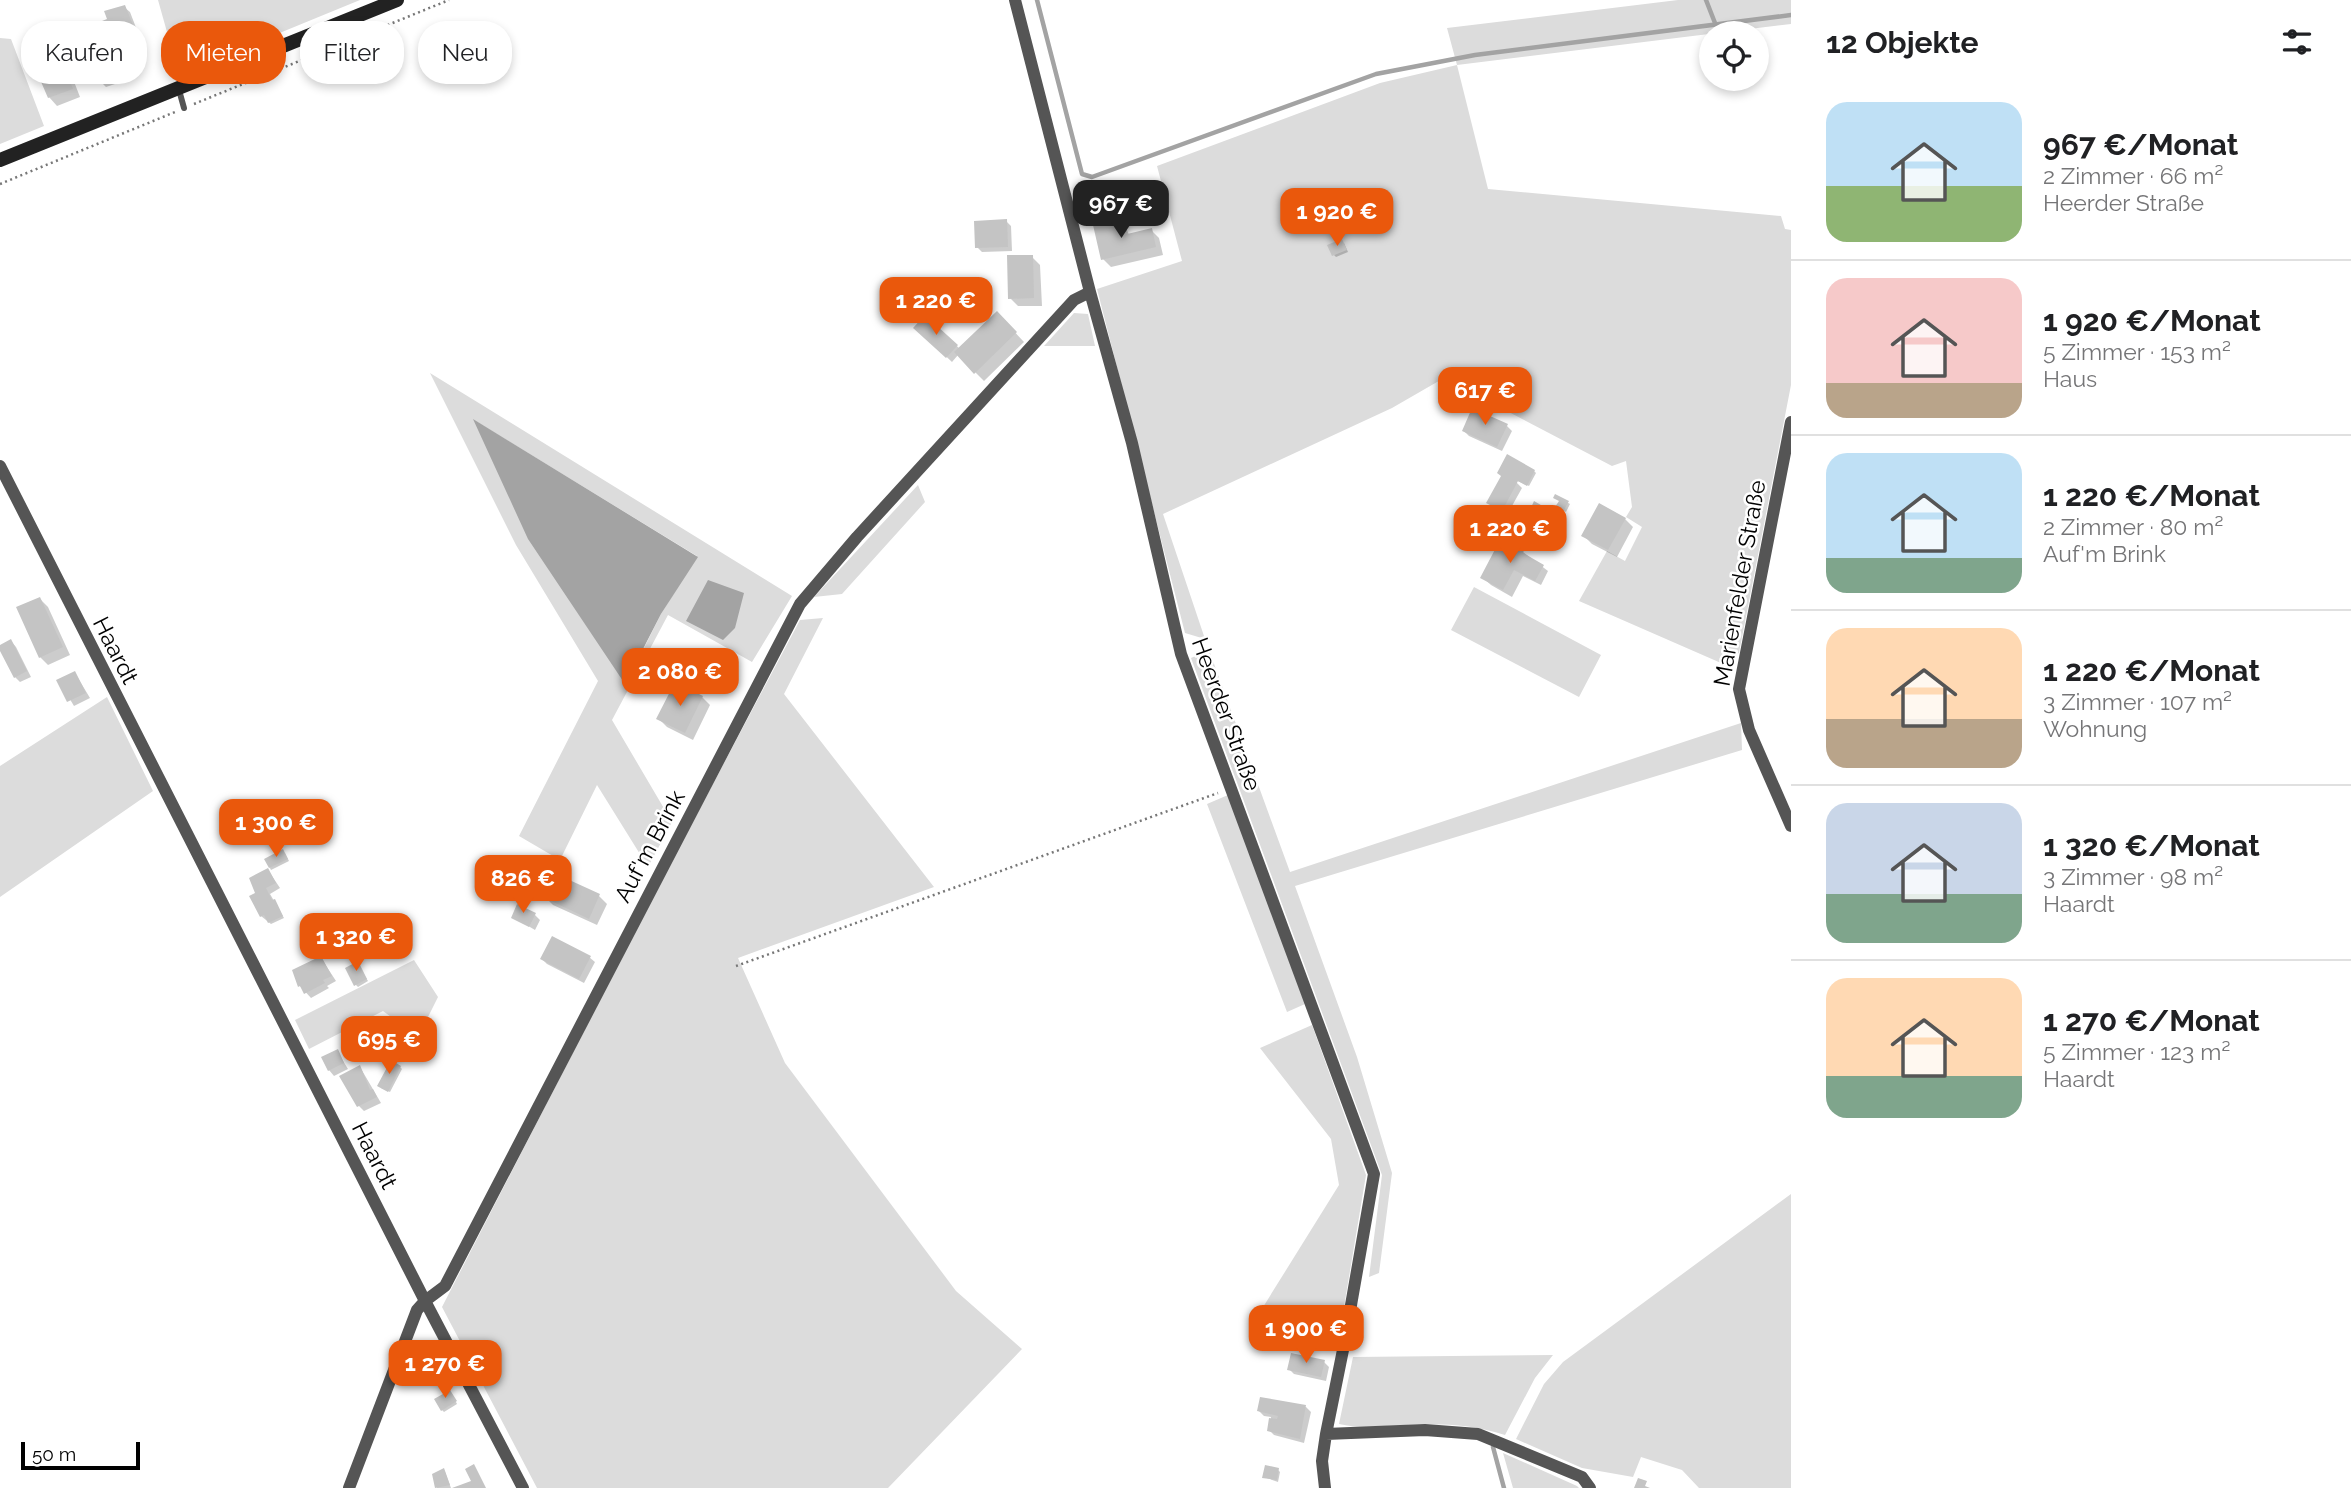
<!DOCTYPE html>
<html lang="de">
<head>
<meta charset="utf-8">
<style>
	:root { --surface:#fff; --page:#f6f6f6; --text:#202124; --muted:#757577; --line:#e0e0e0; --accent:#ea580c }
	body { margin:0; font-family:Raleway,sans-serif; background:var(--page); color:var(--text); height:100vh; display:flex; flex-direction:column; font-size:26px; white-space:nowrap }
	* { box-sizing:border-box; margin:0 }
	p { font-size:23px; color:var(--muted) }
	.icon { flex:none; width:38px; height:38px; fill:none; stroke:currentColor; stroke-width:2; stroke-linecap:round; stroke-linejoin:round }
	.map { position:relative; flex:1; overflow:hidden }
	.drawer { display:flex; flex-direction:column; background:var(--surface); width:560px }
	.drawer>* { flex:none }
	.hud { position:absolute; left:21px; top:21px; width:665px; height:63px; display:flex; gap:14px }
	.buttons { position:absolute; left:1699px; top:21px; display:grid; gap:14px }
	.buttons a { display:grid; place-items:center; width:70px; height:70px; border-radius:50%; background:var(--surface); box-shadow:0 4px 10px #0003; font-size:35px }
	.scale { position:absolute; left:21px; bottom:18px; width:119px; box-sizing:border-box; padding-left:7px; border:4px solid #000; border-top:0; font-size:19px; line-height:24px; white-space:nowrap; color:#000; -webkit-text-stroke:5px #fff; paint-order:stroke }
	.price { position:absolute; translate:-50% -60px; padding:0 16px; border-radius:14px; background:var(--accent); color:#fff; font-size:23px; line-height:46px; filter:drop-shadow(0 2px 4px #0008) }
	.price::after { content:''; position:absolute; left:50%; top:42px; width:21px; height:16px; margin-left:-10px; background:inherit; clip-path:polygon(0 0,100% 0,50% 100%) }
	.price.on { background:#222; color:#fff }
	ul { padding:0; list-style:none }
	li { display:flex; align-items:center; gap:21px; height:175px; padding:0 35px }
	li+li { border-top:2px solid var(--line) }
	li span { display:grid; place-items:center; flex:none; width:196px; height:140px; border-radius:21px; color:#555 }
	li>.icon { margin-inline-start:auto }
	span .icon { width:84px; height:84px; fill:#fffc; stroke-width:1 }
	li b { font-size:30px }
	h2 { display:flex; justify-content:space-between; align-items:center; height:84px; padding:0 35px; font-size:30px }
	.tag { padding:0 24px; border-radius:28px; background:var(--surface); box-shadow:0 4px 10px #0003; font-size:24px; line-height:63px }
	.tag.on { background:var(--accent); color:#fff }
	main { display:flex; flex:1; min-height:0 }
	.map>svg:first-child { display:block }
</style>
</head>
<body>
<main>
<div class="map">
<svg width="1791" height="1488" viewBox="0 0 1791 1488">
	<rect width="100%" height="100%" fill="#fff"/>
	<!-- green -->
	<path fill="#dcdcdc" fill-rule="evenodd" d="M158,0H360L185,72L176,64Z
		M1678,0H1791V24L1457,65L1488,189L1781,216L1785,229L1791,230V385L1739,653L1721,663L1579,601L1607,551L1625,561L1642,527L1626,517L1632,507L1626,461L1612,466L1444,378L1392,408L1163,514L1205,639L1185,633L1097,289L1182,261L1157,166L1380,83L1457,65L1447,28Z
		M0,38L11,39L44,126L0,144Z
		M1074,313L1088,314L1095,346H1044Z
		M430,373L792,596L752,662L668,615L612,720L672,822L648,867L597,785L560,860L519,836L598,681L516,545ZM474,420L697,556L661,614L626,684Z
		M918,485L925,502L842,594L814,597Z
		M1474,587L1601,655L1579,697L1451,630Z
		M823,618L784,694L934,887L738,958L785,1063L956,1291L1022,1349L888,1488H537L442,1307L655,893L800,620Z
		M1209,650L1290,872L1741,723L1742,750L1295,886L1357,1057L1392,1173L1379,1273L1369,1277L1382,1175L1191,658Z
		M107,697L153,791L0,897V766Z
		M1228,795L1305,1004L1287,1012L1207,804Z
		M414,960L438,997L418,1037L383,1011L309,1049L295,1020Z
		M1312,1025L1366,1175L1338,1343L1250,1328L1339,1185L1331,1139L1260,1048Z
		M1791,1194V1488H1699L1682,1470L1641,1457L1633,1477L1582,1468L1516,1439L1544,1384L1563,1362Z
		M1553,1355L1535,1378L1505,1435C1472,1424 1438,1423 1404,1425C1382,1426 1360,1429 1339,1424L1353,1357Z
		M1503,1453L1577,1486L1579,1488H1513Z"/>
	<!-- water -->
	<path fill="#a3a3a3" d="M473,419L698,557L661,614L625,684L528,539Z
		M708,580L744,593L735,628L723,640L686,621Z"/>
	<!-- shadow -->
	<path fill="#0003" d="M124,7L130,12L140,38L117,47L112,42Z
		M100,46L105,51L118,83L106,87L101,82L96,70L73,79L80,97L57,106L49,97L70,58L78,50L81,53Z
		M1006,221L1011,226L1012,251L982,252L977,247Z
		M1119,221L1127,230L1129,235L1151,230L1159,238L1163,255L1111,267L1103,259Z
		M1344,243L1348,252L1336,257L1334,255Z
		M1032,257L1040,265L1042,306H1018L1010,298Z
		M997,313L1024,342L984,381L958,355L952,362L916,328L926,317L960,349Z
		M1507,426L1512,431L1502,451L1469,436L1464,431Z
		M1534,471L1536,473L1529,486L1513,479L1522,488L1507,515L1488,503L1503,476Z
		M1556,496L1570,504L1566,512L1559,508L1560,501Z
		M1552,513L1557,518L1547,536L1526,522Z
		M1625,519L1633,527L1617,557L1592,544L1583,535Z
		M1523,552L1548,571L1541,585L1523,576L1512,597L1491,585L1482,577Z
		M40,599L48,607L70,655L48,665L40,657Z
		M11,641L16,647L31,677L20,682L15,677L0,647Z
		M75,673L90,698L74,706L59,681Z
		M702,697L710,705L693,740L667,727L659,719Z
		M285,853L289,861L271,870L266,860Z
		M268,870L280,888L270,894L284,918L271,924L261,916L257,893Z
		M599,896L607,904L597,925L553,905L545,897Z
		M535,915L540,920L535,930L513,917Z
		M589,957L595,962L584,983L547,964L542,959Z
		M321,958L336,981L327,986L329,988L311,998L300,986Z
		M359,966L368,981L358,987L356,985Z
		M337,1051L348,1069L334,1076L329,1070Z
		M360,1067L381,1103L364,1111L359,1106Z
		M400,1067L402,1069L390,1092L381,1088Z
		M1324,1362L1329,1367L1326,1381L1294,1374L1289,1369Z
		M452,1394L457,1404L444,1412L442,1410Z
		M1306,1407L1311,1412L1304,1443L1274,1435L1269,1430L1271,1417L1264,1416L1259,1411Z
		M1278,1470L1280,1472L1278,1482L1264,1477Z
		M445,1472L451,1488H437L435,1483Z"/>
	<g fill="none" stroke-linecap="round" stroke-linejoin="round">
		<!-- stream -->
		<path stroke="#a3a3a3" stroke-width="4.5" d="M1037,0L1082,174L1092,177L1376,74L1475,55L1791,15
			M1706,0L1715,23
			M1493,1447L1504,1488"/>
	</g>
	<!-- building -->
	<path fill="#c4c4c4" d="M125,5L136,33L111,43L102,21L107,19L104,11Z
		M100,44L114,77L99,83L90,62L66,71L73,89L48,98L36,70L68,57L66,53L79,48L80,52Z
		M1007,219L1008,247L975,248L974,221Z
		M1120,219L1123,235L1152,228L1156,247L1101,260L1093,225Z
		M1342,239L1347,250L1332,256L1327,245Z
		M1007,255H1033L1034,298L1008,299Z
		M997,311L1017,332L974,374L954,352Z
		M925,315L958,345L946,358L913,328Z
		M1472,408L1508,424L1497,447L1462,431Z
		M1507,454L1535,470L1527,486L1518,481L1502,511L1486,503L1501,476L1497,473Z
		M1555,494L1569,501L1563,512L1555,507L1559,501L1553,498Z
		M1534,501L1553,512L1542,533L1524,523Z
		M1599,503L1626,518L1608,550L1581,536Z
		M1501,538L1524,550L1523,553L1544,565L1535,581L1514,570L1503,590L1480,578Z
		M40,597L63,647L39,658L16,607Z
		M11,639L27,671L14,678L0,651V645Z
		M75,671L86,693L67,702L56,680Z
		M675,682L703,696L685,733L656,719Z
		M283,849L288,859L269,868L264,859Z
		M268,868L276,883L266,888L272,900L275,899L283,916L268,923L264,915L260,917L249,896L255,893L249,878Z
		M554,873L600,894L589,919L543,897Z
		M517,904L536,913L529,927L511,918Z
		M552,936L591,956L579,979L540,959Z
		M321,956L332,976L323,980L325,983L304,994L300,986L298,987L292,970Z
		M358,961L367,979L354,986L345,968Z
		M338,1049L344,1063L328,1071L321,1057Z
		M391,1060L401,1066L388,1092L377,1086Z
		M360,1065L370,1090L373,1089L377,1097L357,1107L339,1076Z
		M1291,1353L1325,1360L1321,1377L1287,1370Z
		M450,1390L457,1401L441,1411L434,1399Z
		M1260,1397L1306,1405L1300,1439L1267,1431L1269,1418L1277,1419L1278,1416L1257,1411Z
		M474,1464L486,1488H452L471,1481L465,1469Z
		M1265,1465L1279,1468L1277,1480L1262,1478Z
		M444,1468L450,1485L435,1488L432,1474Z
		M1638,1478L1647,1481L1645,1486L1650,1488H1634Z"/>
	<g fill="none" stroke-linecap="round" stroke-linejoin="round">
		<!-- path -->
		<path stroke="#777" stroke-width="2.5" stroke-dasharray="2 3.5" stroke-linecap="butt" d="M194,104L449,0
			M0,184L175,112
			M736,966L1218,793"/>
		<!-- service -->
		<path stroke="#555" stroke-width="6" d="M179,90L184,108"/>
		<!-- minor -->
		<path stroke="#555" stroke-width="12" d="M1015,0L1090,292L1132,443L1181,654L1374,1174L1344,1345L1326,1434L1322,1461L1325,1488
			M1791,422L1739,689L1749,730L1791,826
			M0,466L425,1301L523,1488
			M1326,1434L1425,1430L1478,1434L1582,1477L1590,1488
			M349,1488L417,1310L425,1301L445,1286L800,604L857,537L1074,300L1090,292"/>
		<!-- secondary -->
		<path stroke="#222" stroke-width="14" d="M0,160L397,0"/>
	</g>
	<g text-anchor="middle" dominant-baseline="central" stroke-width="5" stroke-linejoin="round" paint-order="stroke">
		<!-- street labels -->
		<g font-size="23" fill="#000" stroke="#fff">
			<text transform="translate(1739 583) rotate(-80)">Marienfelder Straße</text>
			<text transform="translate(116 650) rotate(63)">Haardt</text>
			<text transform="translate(1227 714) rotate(70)">Heerder Straße</text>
			<text transform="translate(649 846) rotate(-62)">Auf'm Brink</text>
			<text transform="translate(375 1155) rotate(63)">Haardt</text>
		</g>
	</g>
</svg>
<div class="buttons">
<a><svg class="icon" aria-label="locate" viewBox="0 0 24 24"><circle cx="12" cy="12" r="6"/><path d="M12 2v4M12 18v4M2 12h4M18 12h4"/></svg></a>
</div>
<div class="scale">50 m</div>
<b class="price on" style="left:1121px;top:240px">967 €</b>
<b class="price" style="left:1337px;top:248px">1 920 €</b>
<b class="price" style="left:936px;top:337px">1 220 €</b>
<b class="price" style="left:1485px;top:427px">617 €</b>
<b class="price" style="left:1510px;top:565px">1 220 €</b>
<b class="price" style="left:680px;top:708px">2 080 €</b>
<b class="price" style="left:276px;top:859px">1 300 €</b>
<b class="price" style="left:523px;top:915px">826 €</b>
<b class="price" style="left:356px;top:973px">1 320 €</b>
<b class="price" style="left:389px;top:1076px">695 €</b>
<b class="price" style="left:1306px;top:1365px">1 900 €</b>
<b class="price" style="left:445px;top:1400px">1 270 €</b>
<div class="hud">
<a class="tag">Kaufen</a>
<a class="tag on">Mieten</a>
<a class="tag">Filter</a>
<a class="tag">Neu</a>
</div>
</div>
<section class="drawer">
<h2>12 Objekte<svg class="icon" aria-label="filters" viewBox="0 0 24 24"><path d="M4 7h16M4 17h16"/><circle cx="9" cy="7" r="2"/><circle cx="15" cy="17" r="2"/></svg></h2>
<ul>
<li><span style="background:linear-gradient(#bfe0f5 60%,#8fb573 0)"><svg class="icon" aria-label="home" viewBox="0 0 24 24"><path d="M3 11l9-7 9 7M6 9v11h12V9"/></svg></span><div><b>967 €/Monat</b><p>2 Zimmer · 66 m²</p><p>Heerder Straße</p></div></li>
<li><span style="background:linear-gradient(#f6c9c9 75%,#b9a48a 0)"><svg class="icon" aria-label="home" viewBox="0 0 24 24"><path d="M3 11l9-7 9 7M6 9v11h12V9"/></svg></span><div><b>1 920 €/Monat</b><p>5 Zimmer · 153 m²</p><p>Haus</p></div></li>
<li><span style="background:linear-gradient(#bfe0f5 75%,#7fa58c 0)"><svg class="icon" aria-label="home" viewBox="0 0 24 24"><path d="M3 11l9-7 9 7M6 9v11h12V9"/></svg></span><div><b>1 220 €/Monat</b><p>2 Zimmer · 80 m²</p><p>Auf'm Brink</p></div></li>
<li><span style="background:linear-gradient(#ffd9b3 65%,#b9a48a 0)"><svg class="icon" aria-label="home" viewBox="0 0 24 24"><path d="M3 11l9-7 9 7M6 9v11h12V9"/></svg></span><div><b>1 220 €/Monat</b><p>3 Zimmer · 107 m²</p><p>Wohnung</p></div></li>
<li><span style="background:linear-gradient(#c9d6e8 65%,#7fa58c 0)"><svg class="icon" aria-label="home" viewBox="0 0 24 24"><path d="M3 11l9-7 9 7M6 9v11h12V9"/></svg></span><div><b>1 320 €/Monat</b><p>3 Zimmer · 98 m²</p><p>Haardt</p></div></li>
<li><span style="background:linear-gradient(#ffd9b3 70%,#7fa58c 0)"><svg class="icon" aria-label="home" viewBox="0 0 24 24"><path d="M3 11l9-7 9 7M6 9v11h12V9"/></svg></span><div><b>1 270 €/Monat</b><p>5 Zimmer · 123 m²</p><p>Haardt</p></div></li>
</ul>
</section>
</main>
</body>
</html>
